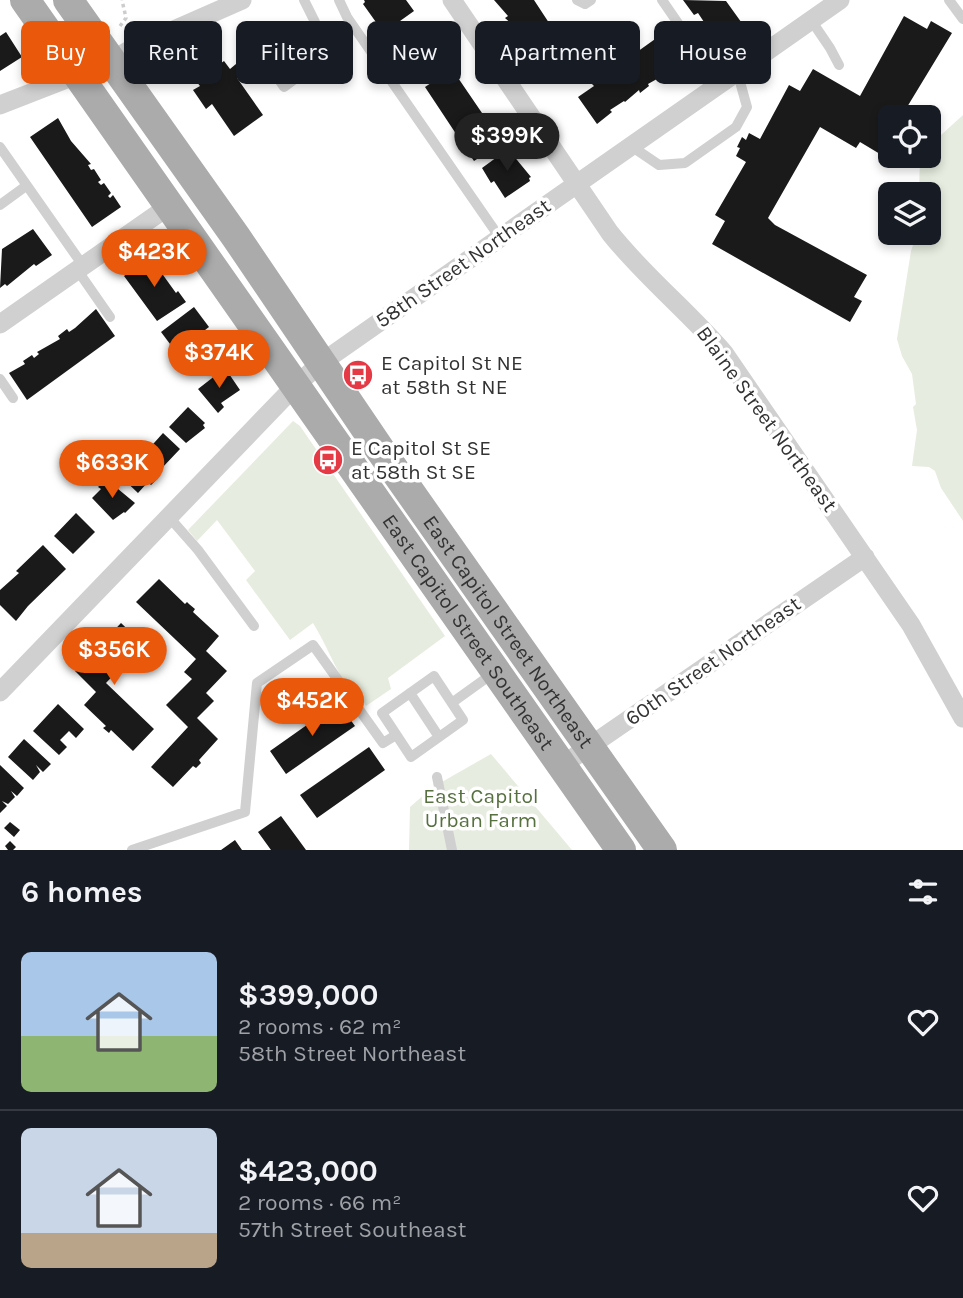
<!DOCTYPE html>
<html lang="en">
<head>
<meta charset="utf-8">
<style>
	:root { --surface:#171b24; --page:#20242c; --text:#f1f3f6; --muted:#9ea1a6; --line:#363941; --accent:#ea580c }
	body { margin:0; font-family:Karla,sans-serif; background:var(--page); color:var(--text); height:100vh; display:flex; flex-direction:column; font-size:26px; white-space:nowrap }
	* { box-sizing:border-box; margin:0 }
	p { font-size:23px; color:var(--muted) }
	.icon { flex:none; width:38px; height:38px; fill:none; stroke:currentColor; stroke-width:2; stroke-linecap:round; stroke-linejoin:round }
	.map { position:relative; height:850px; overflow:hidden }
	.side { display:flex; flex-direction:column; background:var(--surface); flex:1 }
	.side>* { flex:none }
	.banner { position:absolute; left:21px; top:21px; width:922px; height:63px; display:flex; gap:14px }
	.tools { position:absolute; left:878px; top:105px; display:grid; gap:14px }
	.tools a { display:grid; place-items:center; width:63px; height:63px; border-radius:10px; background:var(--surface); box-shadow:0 4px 10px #0003; font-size:35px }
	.price { position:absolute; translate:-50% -60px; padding:0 16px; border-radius:24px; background:var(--accent); color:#fff; font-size:23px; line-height:46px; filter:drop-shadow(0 2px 4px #0008) }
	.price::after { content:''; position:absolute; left:50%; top:42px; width:21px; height:16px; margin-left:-10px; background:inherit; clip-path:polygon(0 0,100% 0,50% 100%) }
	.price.on { background:#222; color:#fff }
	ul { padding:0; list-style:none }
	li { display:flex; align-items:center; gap:21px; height:175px; padding:0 21px }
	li+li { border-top:2px solid var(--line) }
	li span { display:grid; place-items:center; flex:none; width:196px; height:140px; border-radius:10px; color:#555 }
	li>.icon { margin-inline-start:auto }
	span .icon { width:84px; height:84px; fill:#fffc; stroke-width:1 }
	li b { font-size:30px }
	h2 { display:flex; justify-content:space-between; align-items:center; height:84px; padding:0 21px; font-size:30px }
	.tag { padding:0 24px; border-radius:10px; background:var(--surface); box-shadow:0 4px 10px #0003; font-size:24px; line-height:63px }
	.tag.on { background:var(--accent); color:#fff }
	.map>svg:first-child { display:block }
</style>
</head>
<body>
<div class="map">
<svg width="963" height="850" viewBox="0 0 963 850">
	<rect width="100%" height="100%" fill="#fff"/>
	<!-- green -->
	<path fill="#e6ecdf" d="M963,115V521L941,488L935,471L929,467L912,466L917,430L913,407L916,404L912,374L902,356L897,339L911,251L917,233H929V194H919L920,156H929V146Z
		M293,421L300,426L445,636L388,678L391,689L366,706L356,688L351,692C335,670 327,645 313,623L290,640L246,580L255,571L217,520L197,541L188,530Z
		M491,754L572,850H409L410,807L433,787Z"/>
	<!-- building -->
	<path fill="#1a1a1a" d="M364,0H406L414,11L386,31L381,24L378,25L363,4L365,2Z
		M494,0H534L553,29L525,48L513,25L505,18L508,16Z
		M683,0L726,1L744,26L718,43L698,13L694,15Z
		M904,16L927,29L931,21L952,33L901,117H891V136L880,154L860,142L856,148L820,127L768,218L775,225L867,275L854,297L862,301L850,322L712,244L725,221L715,215L746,162L736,156L740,148L737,147L742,137L746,140L749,133L760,139L789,85L800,91L813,69L860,96Z
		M423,29L447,60L419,78L397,47Z
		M6,32L22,57L0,71V36Z
		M665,32L686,61L675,69L672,66L667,69L662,73L664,75L648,84L649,86L640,93L639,90L625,102L624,101L610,110L612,112L597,124L578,97L594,86L592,84Z
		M561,35L583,66L558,83L549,68L547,69L543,63L541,64L534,54Z
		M224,61L230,69L236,64L243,74L237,78L263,115L234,136L212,104L206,109L193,90L200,86L196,81Z
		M452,69L482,113L480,115L483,119L485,118L493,133L495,131L503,142L474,161L425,87Z
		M58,118L71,141L91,164L88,165L91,170L94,169L101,180L98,182L101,185L104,183L111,193L108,196L110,198L113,195L121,207L92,227L30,137Z
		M508,149L531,177L529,178L530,181L505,198L494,181L491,183L482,168Z
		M33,229L52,255L36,266L34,264L7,286L5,284L0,288L2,249Z
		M150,257L176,293L178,291L186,302L157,321L124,276Z
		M194,307L209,327L176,352L161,332Z
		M96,309L115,336L27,400L9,373L25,364L23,361L32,355L34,358L39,354L37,352L60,339L58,336L67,329L69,332L75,328Z
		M204,339L220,361L201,375L193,364L187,368L179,358Z
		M225,368L240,390L221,403L224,407L218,413L198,389Z
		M188,407L205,423L203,425L205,428L186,443L169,427Z
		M163,433L180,449L162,468L145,453Z
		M138,459L157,479L151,485L148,482L138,493L118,474L123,469L126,472Z
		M106,479L135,503L125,513L124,512L113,520L92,498L101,489L98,487Z
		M76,513L95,532L73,554L54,536Z
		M43,545L66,569L28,606L16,621L0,605V590L19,573L16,571Z
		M159,579L185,604L187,602L189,604L195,609L193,612L219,636L206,651L227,671L206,693L214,701L197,718L218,739L199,760L201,763L196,768L193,766L173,787L151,767L188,727L166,705L192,679L184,672L196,659L136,602Z
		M121,623L143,644L106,683L154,729L133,751L111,730L109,733L103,728L106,726L84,705L96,692L75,671L94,651V647L100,641L102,643Z
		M338,703L355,726L286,774L270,751Z
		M58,704L84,729L76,738L69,731L60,740L67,747L59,755L33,731Z
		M24,739L51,764L43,772L36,765L40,772L33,780L8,757Z
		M369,747L385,770L317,818L300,795Z
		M0,765L24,788L17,796L11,791L15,797L8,804L2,801L7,806L0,813Z
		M281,816L298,839L306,850H271L258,832Z
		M10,822L20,830L14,837L4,828Z
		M235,840L242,850H221Z
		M10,841L16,847L13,850H8L5,846Z"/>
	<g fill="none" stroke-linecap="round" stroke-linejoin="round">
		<!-- path -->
		<path stroke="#cdcdcd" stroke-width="3.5" stroke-dasharray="3.5 3.5" stroke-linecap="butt" d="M120,26L126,18L122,0"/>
		<!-- lane -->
		<path stroke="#d0d0d0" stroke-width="10" d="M339,0L347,17L500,238
			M577,0L585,4L591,0
			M662,0L720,84
			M949,0L963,19
			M811,20L830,48L839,65
			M257,48L284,87L307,70L315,22L304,0
			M631,146L659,165L685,163L736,127L747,107L737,71
			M0,147L84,267
			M0,205L26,186
			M78,271L110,317
			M0,379L13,398
			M169,517L198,550L254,626
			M434,676L463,720L411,757L382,713Z
			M410,693L439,737
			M453,702L492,674
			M437,777L452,850
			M132,850L245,812L257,683L313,645L383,743L396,735"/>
		<!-- street -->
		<path stroke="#d0d0d0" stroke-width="19" d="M452,0L610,233C644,276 688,311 724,353L911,625L963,718
			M111,61L133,48L242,0
			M0,105L77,75
			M0,324L169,206
			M0,692L295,386L321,363L840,0
			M561,766L865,557"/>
		<!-- primary -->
		<g stroke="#ababab" stroke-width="30">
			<path id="s1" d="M25,0L621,850"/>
			<path id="s2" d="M68,0L236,237L381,451L662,850"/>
		</g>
	</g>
	<!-- icons -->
	<defs>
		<g id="bus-disc" transform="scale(1.575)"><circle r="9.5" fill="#e63946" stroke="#fff"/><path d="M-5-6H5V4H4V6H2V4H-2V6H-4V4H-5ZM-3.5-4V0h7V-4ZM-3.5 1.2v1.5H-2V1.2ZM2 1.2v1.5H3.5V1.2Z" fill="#fff"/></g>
	</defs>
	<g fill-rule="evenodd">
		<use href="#bus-disc" x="358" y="375"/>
		<use href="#bus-disc" x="328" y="460"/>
	</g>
	<g text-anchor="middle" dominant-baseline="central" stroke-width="7" stroke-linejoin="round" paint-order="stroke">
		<!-- street labels -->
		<g font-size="21" fill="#333" stroke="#fff">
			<text transform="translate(463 263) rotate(-35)">58th Street Northeast</text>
			<text transform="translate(767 419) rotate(54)">Blaine Street Northeast</text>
			<text stroke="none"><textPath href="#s1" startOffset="772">East Capitol Street Southeast</textPath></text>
			<text stroke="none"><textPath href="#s2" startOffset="770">East Capitol Street Northeast</textPath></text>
			<text transform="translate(713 661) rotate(-35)">60th Street Northeast</text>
		</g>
		<!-- poi labels -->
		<g font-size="21" fill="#333" stroke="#fff" text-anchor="start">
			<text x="381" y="363">E Capitol St NE<tspan x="381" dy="24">at 58th St NE</tspan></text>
			<text x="351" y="448">E Capitol St SE<tspan x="351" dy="24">at 58th St SE</tspan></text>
		</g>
		<!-- park labels -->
		<g font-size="21" fill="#56703f" stroke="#fff">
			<text x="481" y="796">East Capitol<tspan x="481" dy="24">Urban Farm</tspan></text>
		</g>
	</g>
</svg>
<div class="tools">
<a><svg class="icon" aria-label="locate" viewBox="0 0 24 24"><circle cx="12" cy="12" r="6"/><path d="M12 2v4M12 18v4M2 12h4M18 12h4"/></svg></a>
<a><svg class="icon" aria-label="layers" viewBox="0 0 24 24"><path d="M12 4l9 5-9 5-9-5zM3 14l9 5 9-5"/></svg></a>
</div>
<b class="price on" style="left:507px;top:173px">$399K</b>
<b class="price" style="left:154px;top:289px">$423K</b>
<b class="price" style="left:219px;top:390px">$374K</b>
<b class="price" style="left:112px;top:500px">$633K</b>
<b class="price" style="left:114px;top:687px">$356K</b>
<b class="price" style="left:312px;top:738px">$452K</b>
<div class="banner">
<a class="tag on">Buy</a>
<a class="tag">Rent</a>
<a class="tag">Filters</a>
<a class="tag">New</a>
<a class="tag">Apartment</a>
<a class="tag">House</a>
</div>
</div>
<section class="side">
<h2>6 homes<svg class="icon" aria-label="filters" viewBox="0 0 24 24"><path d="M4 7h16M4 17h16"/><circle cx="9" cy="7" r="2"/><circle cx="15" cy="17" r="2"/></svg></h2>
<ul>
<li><span style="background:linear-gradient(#a9c7e8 60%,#8fb573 0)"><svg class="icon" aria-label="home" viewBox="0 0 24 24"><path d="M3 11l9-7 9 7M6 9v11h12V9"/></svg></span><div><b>$399,000</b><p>2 rooms · 62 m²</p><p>58th Street Northeast</p></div><svg class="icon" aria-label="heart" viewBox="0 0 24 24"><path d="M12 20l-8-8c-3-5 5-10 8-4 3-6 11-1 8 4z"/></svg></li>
<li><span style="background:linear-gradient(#c9d6e8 75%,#b9a48a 0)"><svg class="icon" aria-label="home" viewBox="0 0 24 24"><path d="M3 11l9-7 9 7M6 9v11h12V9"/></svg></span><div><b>$423,000</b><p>2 rooms · 66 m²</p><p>57th Street Southeast</p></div><svg class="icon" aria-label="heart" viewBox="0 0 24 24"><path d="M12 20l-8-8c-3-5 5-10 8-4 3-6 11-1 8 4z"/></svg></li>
</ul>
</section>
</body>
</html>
